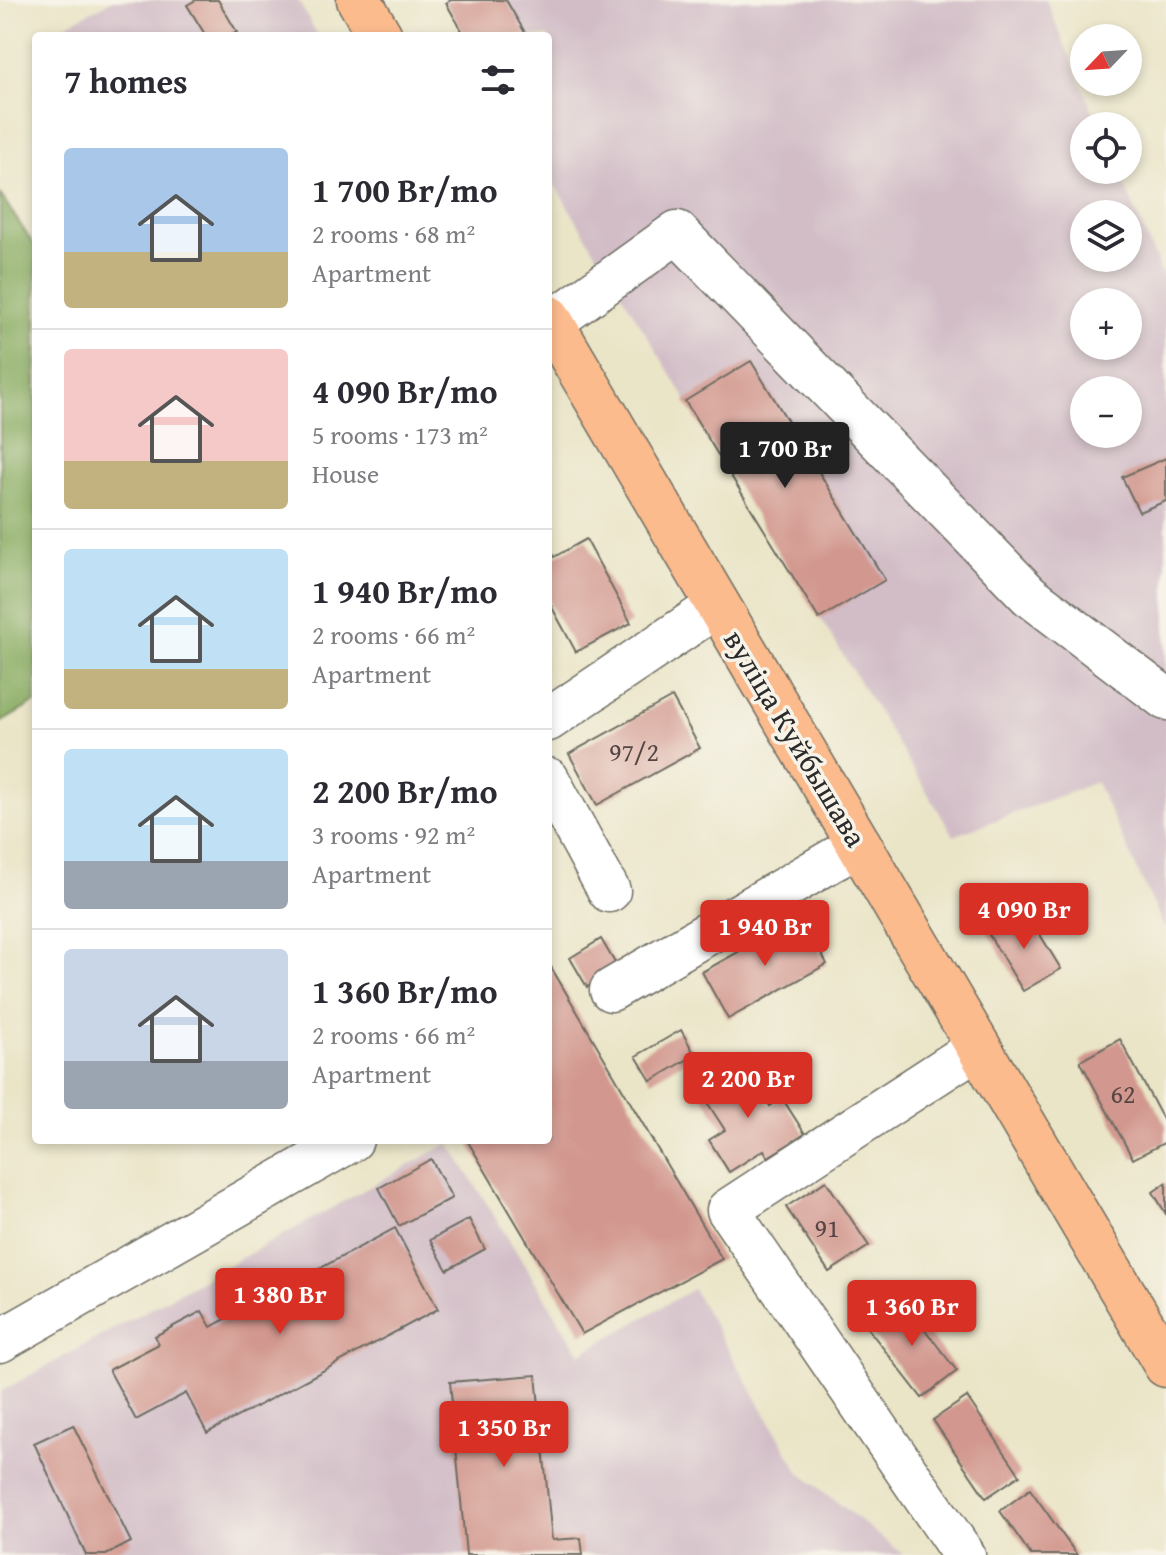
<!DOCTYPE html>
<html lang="en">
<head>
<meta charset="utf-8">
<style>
	:root { --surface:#fff; --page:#f2f2f3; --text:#2b2b33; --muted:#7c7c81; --line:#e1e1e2; --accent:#d93025 }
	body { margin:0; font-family:"Gentium Book Plus",serif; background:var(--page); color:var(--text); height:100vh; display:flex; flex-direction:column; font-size:30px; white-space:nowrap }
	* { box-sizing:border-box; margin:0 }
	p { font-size:26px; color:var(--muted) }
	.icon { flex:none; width:44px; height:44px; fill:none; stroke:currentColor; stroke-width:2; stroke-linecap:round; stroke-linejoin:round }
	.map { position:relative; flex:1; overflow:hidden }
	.details { position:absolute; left:32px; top:32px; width:520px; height:1112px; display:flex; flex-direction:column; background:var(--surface); border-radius:8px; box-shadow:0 4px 12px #0003 }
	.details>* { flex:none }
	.needle { width:52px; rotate:245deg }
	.buttons { position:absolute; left:1070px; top:24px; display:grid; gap:16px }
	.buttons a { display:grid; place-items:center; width:72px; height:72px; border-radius:50%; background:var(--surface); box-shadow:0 4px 12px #0003; font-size:40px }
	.price { position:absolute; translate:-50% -68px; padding:0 18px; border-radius:8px; background:var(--accent); color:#fff; font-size:26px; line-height:52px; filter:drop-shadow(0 2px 4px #0008) }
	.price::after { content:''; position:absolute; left:50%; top:48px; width:24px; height:18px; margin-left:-12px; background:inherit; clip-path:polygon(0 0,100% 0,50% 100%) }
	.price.on { background:#222; color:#fff }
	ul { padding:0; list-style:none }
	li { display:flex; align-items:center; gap:24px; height:200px; padding:0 32px }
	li+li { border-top:2px solid var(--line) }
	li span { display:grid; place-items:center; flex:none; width:224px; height:160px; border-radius:8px; color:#555 }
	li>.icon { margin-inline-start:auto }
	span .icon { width:96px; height:96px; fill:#fffc; stroke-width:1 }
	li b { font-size:34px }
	h2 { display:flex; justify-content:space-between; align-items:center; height:96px; padding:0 32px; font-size:34px }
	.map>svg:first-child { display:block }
</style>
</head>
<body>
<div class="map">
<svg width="1166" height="1555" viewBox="0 0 1166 1555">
	<rect width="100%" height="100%" fill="#f7f3e8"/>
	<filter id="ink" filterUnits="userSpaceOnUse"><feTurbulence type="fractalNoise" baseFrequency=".0125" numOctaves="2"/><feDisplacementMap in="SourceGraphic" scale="16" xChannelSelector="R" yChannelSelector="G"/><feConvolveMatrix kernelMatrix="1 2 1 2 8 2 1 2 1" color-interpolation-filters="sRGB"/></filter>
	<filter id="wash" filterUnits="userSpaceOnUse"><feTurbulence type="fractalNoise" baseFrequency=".006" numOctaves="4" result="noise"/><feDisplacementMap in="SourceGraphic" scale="32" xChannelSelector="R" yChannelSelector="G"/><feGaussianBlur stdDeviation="1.8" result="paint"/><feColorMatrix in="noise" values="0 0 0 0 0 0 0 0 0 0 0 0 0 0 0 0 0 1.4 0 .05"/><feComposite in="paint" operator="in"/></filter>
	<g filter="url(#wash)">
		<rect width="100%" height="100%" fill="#eae5c7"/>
		<!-- industrial -->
		<path fill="#d2bdc7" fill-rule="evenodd" d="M113,0H298L318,36H45Z
			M443,0H1046L1099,126H1084V170H1118L1166,283V931L1096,782L954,836L548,174V36H465ZM1084,214H1128V258H1084ZM1084,302H1128V346H1084ZM1084,390H1128V434H1084Z
			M449,1143L580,1354L693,1289L800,1473L904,1555H0V1392Z"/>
		<!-- forest -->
		<path fill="#86aa5e" stroke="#586a44" stroke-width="2" d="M0,194L36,248V702L0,723Z"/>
		<g id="blocks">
			<!-- building -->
			<path fill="#d2978e" d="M196,0H218L237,32L229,36H206L187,5Z
				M451,0H506L527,36H465L446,3Z
				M751,361L885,580L819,619L685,401Z
				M1166,458V501L1139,512L1122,477Z
				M586,539L631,623L576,652L548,600V546L554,557Z
				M672,697L700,748L597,805L569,754Z
				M1025,910L1061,969L1023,991L988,933Z
				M802,917L827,964L728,1019L702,972Z
				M601,939L618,968L587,987L570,958Z
				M548,962L722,1259L582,1334L467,1140H548Z
				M681,1030L695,1055L651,1081L636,1056Z
				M1120,1039L1166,1125V1142L1133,1159L1080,1061Z
				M743,1065L770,1106L782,1098L805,1134L768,1157L764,1150L729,1172L709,1140L725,1130L701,1093Z
				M431,1159L452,1198L399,1226L379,1188Z
				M826,1181L869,1246L829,1272L786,1207Z
				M1166,1183V1214L1153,1192Z
				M469,1219L485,1249L447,1270L430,1240Z
				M395,1228L438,1309L207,1433L186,1393L136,1420L109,1370L159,1344L155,1336L202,1311L211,1327Z
				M901,1299L957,1371L922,1398L866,1326Z
				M536,1375L552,1540L581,1538L583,1555H466L450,1382Z
				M967,1397L1020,1475L986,1498L933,1420Z
				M73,1425L131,1542L106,1555H86L34,1443Z
				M1030,1489L1077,1555H1031L1000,1511Z"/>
		</g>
	</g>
	<g filter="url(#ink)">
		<use href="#blocks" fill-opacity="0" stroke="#6e6c62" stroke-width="2"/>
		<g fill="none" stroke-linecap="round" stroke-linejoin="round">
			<!-- minor casing -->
			<g stroke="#6e6c62" stroke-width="45">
				<path id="minor" d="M548,325L677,232L1029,595L1166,699
					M548,720L717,606
					M548,779L609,891
					M611,990L860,844
					M0,1341L352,1140
					M964,1555L728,1210L978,1047"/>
			</g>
			<!-- major casing -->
			<g stroke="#6e6c62" stroke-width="47">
				<path id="major" d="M359,0L380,36
					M548,317L1166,1365"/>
			</g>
			<!-- minor -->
			<use href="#minor" stroke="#fff" stroke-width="42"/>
			<!-- major -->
			<use href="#major" stroke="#fbbb8d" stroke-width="44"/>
		</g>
	</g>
	<g text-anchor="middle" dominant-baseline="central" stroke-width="7" stroke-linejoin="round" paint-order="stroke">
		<!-- number labels -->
		<g font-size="26" fill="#554644">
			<text x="634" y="751">97/2</text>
			<text x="1123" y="1093">62</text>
			<text x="827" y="1227">91</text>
		</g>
		<!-- street labels -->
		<g font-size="30" fill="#2b2b2b" stroke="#f7f3e8">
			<text transform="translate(796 738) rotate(59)">вуліца Куйбышава</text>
		</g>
	</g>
</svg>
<div class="buttons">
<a><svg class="needle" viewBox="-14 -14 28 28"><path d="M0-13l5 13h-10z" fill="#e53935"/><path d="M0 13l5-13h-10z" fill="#7c7c81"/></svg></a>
<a><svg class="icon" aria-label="locate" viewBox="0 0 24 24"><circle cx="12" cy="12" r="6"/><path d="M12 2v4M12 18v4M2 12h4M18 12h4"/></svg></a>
<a><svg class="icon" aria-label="layers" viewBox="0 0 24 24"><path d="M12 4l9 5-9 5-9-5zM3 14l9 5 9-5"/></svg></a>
<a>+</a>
<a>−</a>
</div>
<b class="price on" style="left:785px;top:490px">1 700 Br</b>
<b class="price" style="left:1024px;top:951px">4 090 Br</b>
<b class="price" style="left:765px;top:968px">1 940 Br</b>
<b class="price" style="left:748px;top:1120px">2 200 Br</b>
<b class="price" style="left:280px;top:1336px">1 380 Br</b>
<b class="price" style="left:912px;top:1348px">1 360 Br</b>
<b class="price" style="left:504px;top:1469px">1 350 Br</b>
<section class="details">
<h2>7 homes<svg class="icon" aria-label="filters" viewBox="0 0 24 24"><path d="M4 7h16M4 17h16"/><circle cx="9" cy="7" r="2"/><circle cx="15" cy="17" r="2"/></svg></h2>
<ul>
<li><span style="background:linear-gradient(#a9c7e8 65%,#c2b280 0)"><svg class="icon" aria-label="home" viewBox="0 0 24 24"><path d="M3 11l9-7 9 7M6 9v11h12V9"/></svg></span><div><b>1 700 Br/mo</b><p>2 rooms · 68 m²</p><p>Apartment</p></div></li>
<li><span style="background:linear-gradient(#f6c9c9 70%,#c2b280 0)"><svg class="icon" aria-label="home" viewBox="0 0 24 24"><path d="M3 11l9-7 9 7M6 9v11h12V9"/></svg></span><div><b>4 090 Br/mo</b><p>5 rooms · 173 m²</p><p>House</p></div></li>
<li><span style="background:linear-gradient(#bfe0f5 75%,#c2b280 0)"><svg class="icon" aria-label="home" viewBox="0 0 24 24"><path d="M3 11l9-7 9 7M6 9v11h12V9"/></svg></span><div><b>1 940 Br/mo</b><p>2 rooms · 66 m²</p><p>Apartment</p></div></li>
<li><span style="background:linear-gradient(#bfe0f5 70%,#9aa5b1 0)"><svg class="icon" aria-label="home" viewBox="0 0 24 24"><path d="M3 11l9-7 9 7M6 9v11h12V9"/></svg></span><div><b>2 200 Br/mo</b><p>3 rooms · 92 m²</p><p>Apartment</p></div></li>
<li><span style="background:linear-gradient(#c9d6e8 70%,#9aa5b1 0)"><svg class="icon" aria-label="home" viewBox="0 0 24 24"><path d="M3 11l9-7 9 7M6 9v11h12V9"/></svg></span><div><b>1 360 Br/mo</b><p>2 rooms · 66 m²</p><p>Apartment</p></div></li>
</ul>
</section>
</div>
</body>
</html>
